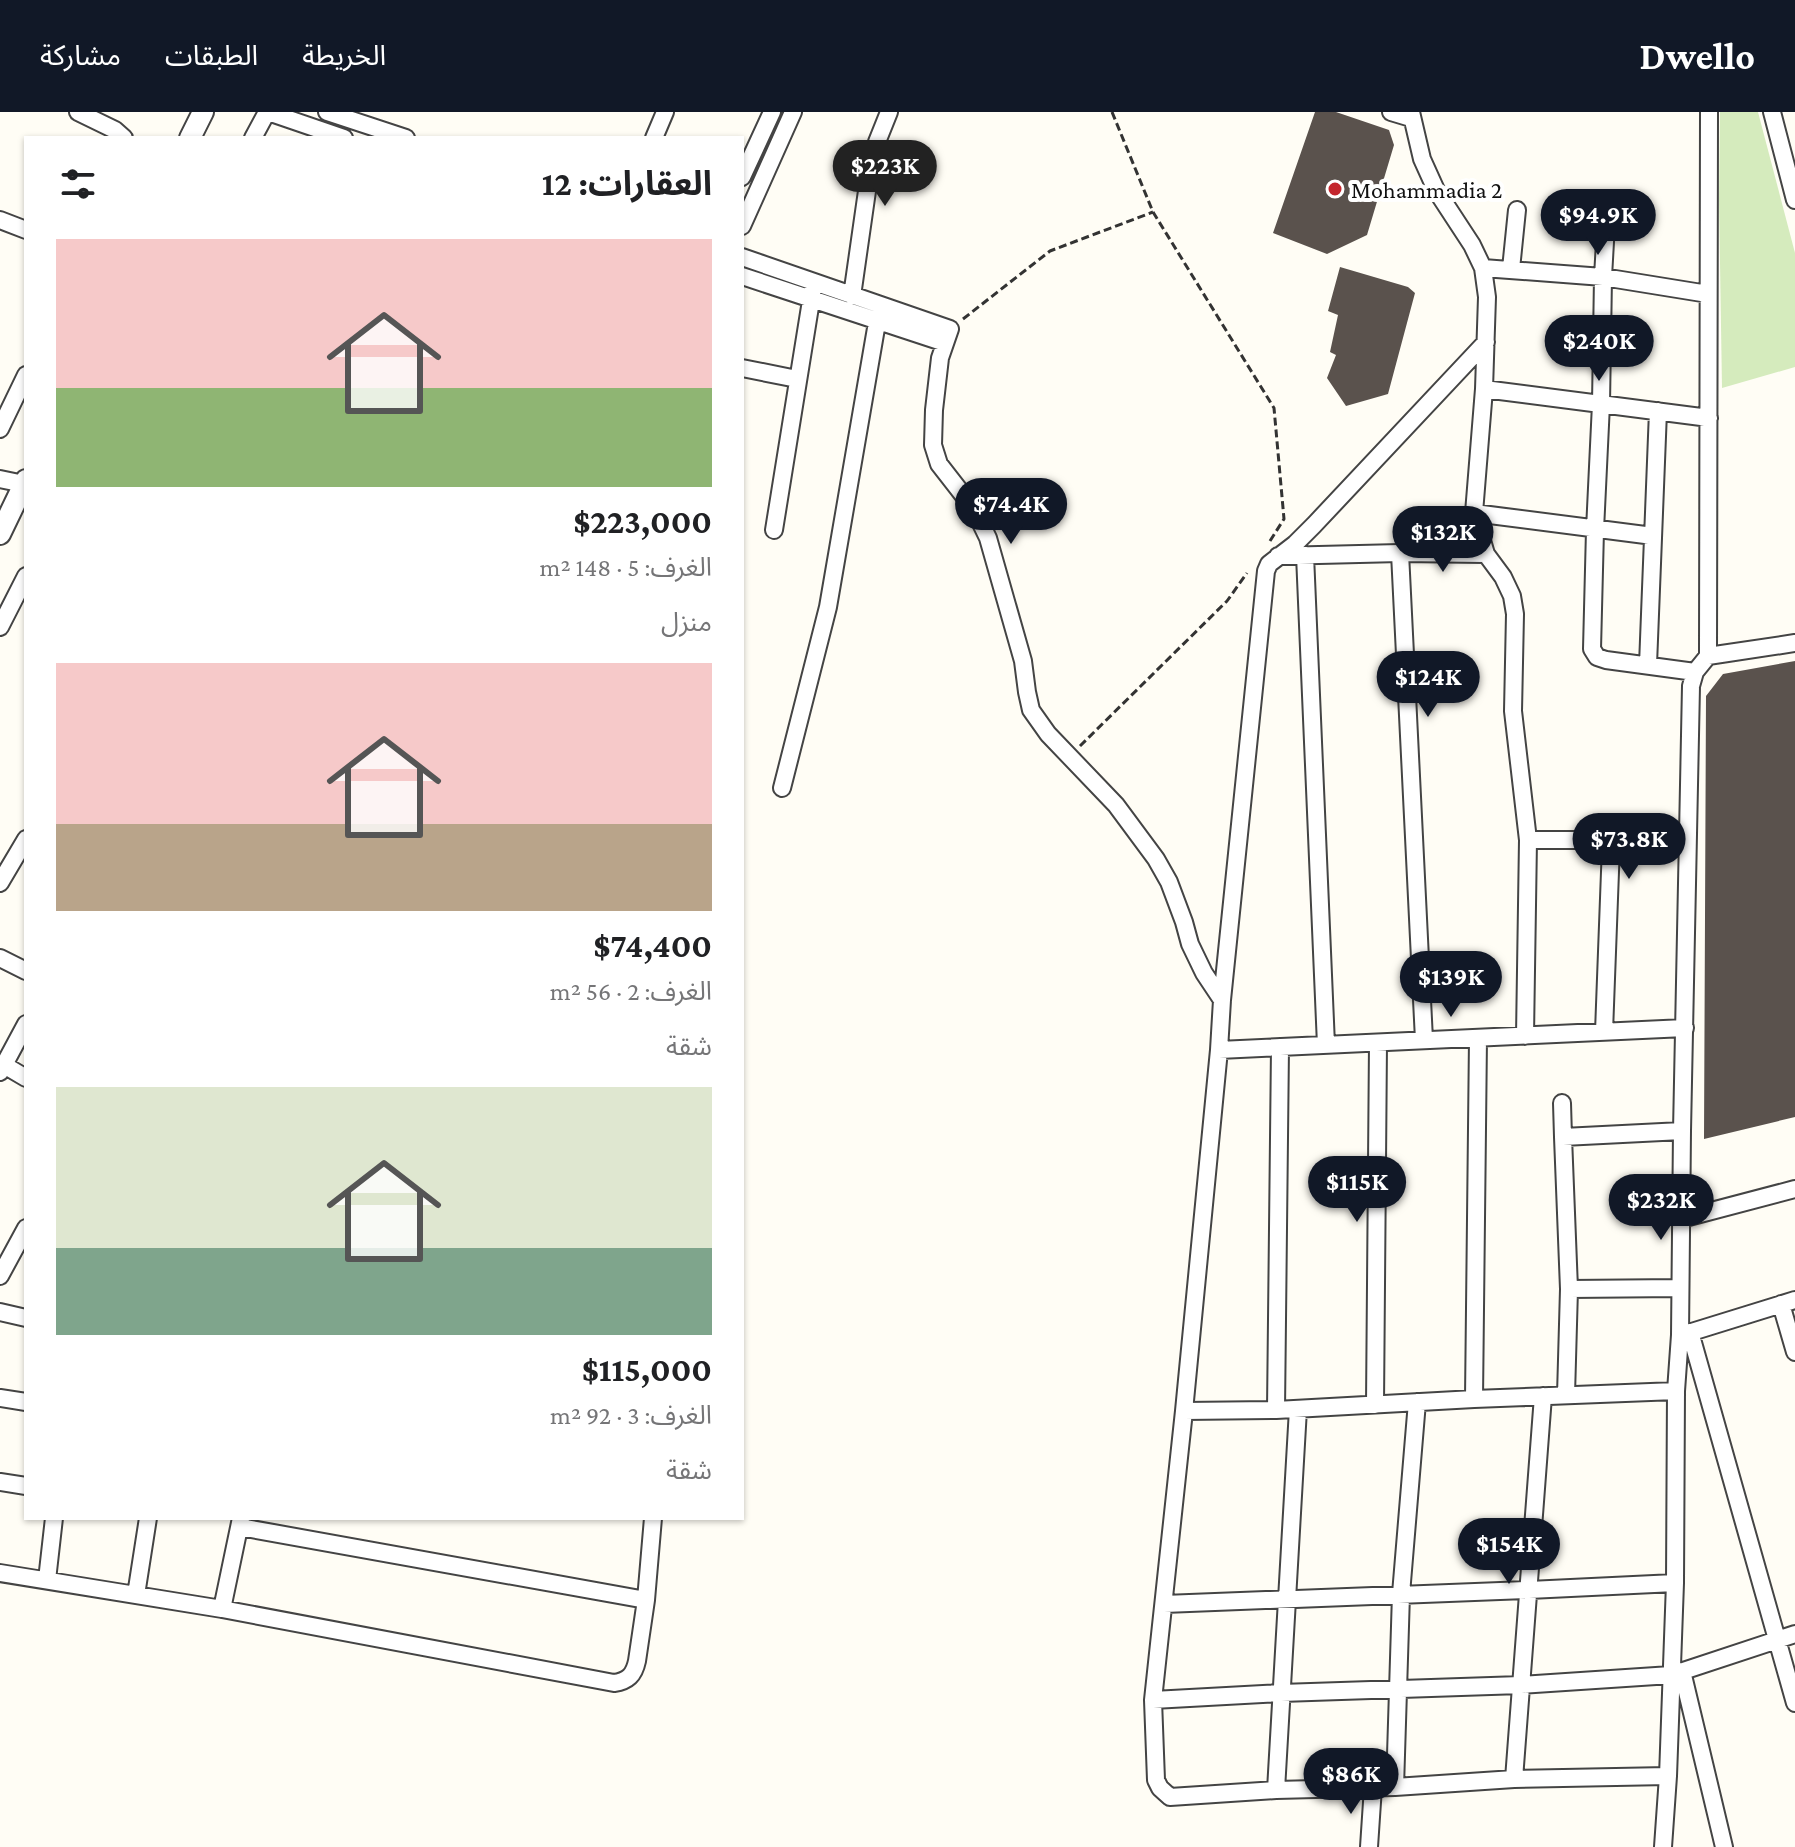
<!DOCTYPE html>
<html lang="ar">
<head>
<meta charset="utf-8">
<style>
	:root { --surface:#fff; --page:#f2f2f2; --text:#202124; --muted:#757577; --accent:#111827 }
	body { margin:0; font-family:"Crimson Pro","Noto Sans Arabic",serif; background:var(--page); color:var(--text); direction:rtl; height:100vh; display:flex; flex-direction:column; font-size:30px; white-space:nowrap }
	* { box-sizing:border-box; margin:0 }
	p { font-size:26px; color:var(--muted) }
	.icon { flex:none; width:44px; height:44px; fill:none; stroke:currentColor; stroke-width:2; stroke-linecap:round; stroke-linejoin:round }
	.map { position:relative; flex:1; overflow:hidden; direction:ltr }
	.details { position:absolute; left:24px; top:24px; width:720px; height:1384px; display:flex; flex-direction:column; background:var(--surface); border-radius:0px; box-shadow:0 2px 6px #0004; direction:rtl }
	.details>* { flex:none }
	.price { position:absolute; translate:-50% -68px; padding:0 18px; border-radius:28px; background:var(--accent); color:#fff; font-size:26px; line-height:52px; filter:drop-shadow(0 2px 4px #0008) }
	.price::after { content:''; position:absolute; left:50%; top:48px; width:24px; height:18px; margin-left:-12px; background:inherit; clip-path:polygon(0 0,100% 0,50% 100%) }
	.price.selected { background:#222; color:#fff }
	ul { padding:0; list-style:none }
	li { display:grid; align-content:center; gap:16px; height:424px; padding:0 32px }
	li span { display:grid; place-items:center; height:248px; border-radius:0px; color:#555 }
	li>.icon { margin-inline-start:auto }
	span .icon { width:144px; height:144px; fill:#fffc; stroke-width:1 }
	li b { font-size:34px }
	h2 { display:flex; justify-content:space-between; align-items:center; height:96px; padding:0 32px; font-size:34px }
	header { display:flex; align-items:center; gap:48px; box-sizing:border-box; height:112px; padding:0 40px; background:var(--accent); color:#fff }
	header strong { font-size:38px }
	nav { display:flex; gap:44px; margin-inline-start:auto; font-size:28px }
	.map>svg:first-child { display:block }
</style>
</head>
<body>
<header>
<strong>Dwello</strong>
<nav><a>الخريطة</a><a>الطبقات</a><a>مشاركة</a></nav>
</header>
<div class="map">
<svg width="1795" height="1735" viewBox="0 0 1795 1735">
	<rect width="100%" height="100%" fill="#fffdf5"/>
	<!-- green -->
	<path fill="#d5ebbd" d="M1720,0H1758L1795,141V255L1722,276L1719,88Z"/>
	<!-- building -->
	<path fill="#5a524d" d="M1315,0H1336L1389,18L1394,33L1367,123L1327,142L1273,121Z
		M1340,155L1408,175L1415,181L1388,282L1346,294L1327,266L1336,243L1330,240L1338,203L1328,199Z
		M1795,549V1005L1704,1027L1706,584L1723,562Z"/>
	<g fill="none" stroke-linecap="round" stroke-linejoin="round">
		<!-- minor casing -->
		<g stroke="#444" stroke-width="20">
			<path id="minor" d="M78,0L115,18L124,26
				M268,0L344,26
				M327,0L406,26
				M1391,0L1411,6
				M1411,0L1422,47L1436,78L1472,133L1483,156L1487,185L1484,277L1474,401L1486,442L1503,465L1512,484L1515,502L1513,599L1528,728L1525,924
				M1709,0L1708,544L1795,531
				M1772,0L1795,88
				M253,26L267,0
				M654,26L665,0
				M742,65L772,0
				M0,108L26,118
				M1606,112L1603,165L1601,292L1595,418L1592,537L1597,545L1606,548L1695,560
				M742,114L793,0
				M742,145L950,217L940,246L934,298L933,333L939,352L974,397L988,426L1023,549L1027,580L1031,598L1048,622L1116,693L1156,747L1169,770L1184,810L1190,832L1204,861L1222,888
				M1483,156L1603,165L1708,182
				M1511,157L1517,98
				M742,164L945,231
				M852,184L868,72L877,30L889,0
				M1486,230L1314,413L1295,432L1269,452L1266,459L1222,888L1219,938L1184,1299L1153,1588L1156,1668L1160,1676L1170,1685L1276,1678L1395,1675L1514,1667L1668,1664
				M742,256L797,267
				M1484,277L1709,306
				M0,317L26,263
				M0,367L24,372
				M1474,401L1653,424
				M774,418L814,170
				M1400,441L1486,442
				M1305,443L1326,933
				M1278,444L1400,441L1424,928
				M0,515L26,464
				M1648,553L1658,299
				M782,676L828,495L880,193
				M1528,728H1604L1611,733L1604,920
				M0,771L26,727
				M0,846L26,859
				M1219,938L1685,916
				M4,953L26,912
				M0,960L4,953L26,966
				M1562,991L1563,1025
				M1681,1107L1795,1077
				M0,1164L26,1116
				M1569,1177L1680,1176
				M1781,1192L1795,1240
				M0,1200L26,1206
				M1690,1220L1795,1591
				M1682,1223L1795,1188
				M1566,1283L1569,1177L1563,1025L1682,1019
				M0,1286L26,1290
				M1474,1287L1478,926
				M1375,1293L1378,931
				M1276,1298L1280,935
				M1184,1299L1276,1298L1474,1287L1676,1279
				M0,1370L26,1374
				M240,1415L646,1488
				M0,1461L222,1497L614,1571C628,1569 634,1563 637,1549L646,1488L653,1406
				M47,1468L54,1406
				M136,1483L148,1406
				M1164,1492L1529,1478L1675,1471
				M222,1497L241,1406
				M1682,1559L1724,1735
				M1153,1588L1281,1581L1521,1573L1671,1563L1795,1522
				M1514,1667L1543,1284
				M1395,1675L1401,1482L1417,1290
				M1276,1678L1298,1297
				M1369,1735L1373,1675
				M1663,1735L1668,1664L1675,1471L1676,1279L1680,1223L1682,1019L1691,574L1695,560L1708,544"/>
		</g>
		<!-- tertiary casing -->
		<g stroke="#444" stroke-width="24">
			<path id="tertiary" d="M190,26L203,0
				M0,422L26,368"/>
		</g>
		<!-- path -->
		<path stroke="#333" stroke-width="3" stroke-dasharray="8 4" stroke-linecap="butt" d="M1112,0L1153,100L1274,296L1284,407L1270,429
			M963,207L1050,139L1153,100
			M1080,634L1227,489L1247,461"/>
		<!-- minor -->
		<use href="#minor" stroke="#fff" stroke-width="16"/>
		<!-- tertiary -->
		<use href="#tertiary" stroke="#fff" stroke-width="20"/>
	</g>
	<!-- markers -->
	<circle fill="#c4262e" stroke="#fff" stroke-width="3" cx="1335" cy="77" r="8"/>
	<g text-anchor="middle" dominant-baseline="central" stroke-width="8" stroke-linejoin="round" paint-order="stroke">
		<!-- poi labels -->
		<g font-size="24" fill="#111" stroke="#fff" text-anchor="start">
			<text x="1351" y="77">Mohammadia 2</text>
		</g>
	</g>
</svg>
<b class="price selected" style="left:885px;top:96px">$223K</b>
<b class="price" style="left:1598px;top:145px">$94.9K</b>
<b class="price" style="left:1599px;top:271px">$240K</b>
<b class="price" style="left:1011px;top:434px">$74.4K</b>
<b class="price" style="left:1443px;top:462px">$132K</b>
<b class="price" style="left:1428px;top:607px">$124K</b>
<b class="price" style="left:1629px;top:769px">$73.8K</b>
<b class="price" style="left:1451px;top:907px">$139K</b>
<b class="price" style="left:1357px;top:1112px">$115K</b>
<b class="price" style="left:1661px;top:1130px">$232K</b>
<b class="price" style="left:1509px;top:1474px">$154K</b>
<b class="price" style="left:1351px;top:1704px">$86K</b>
<section class="details">
<h2>العقارات: 12<svg class="icon" aria-label="filters" viewBox="0 0 24 24"><path d="M4 7h16M4 17h16"/><circle cx="9" cy="7" r="2"/><circle cx="15" cy="17" r="2"/></svg></h2>
<ul>
<li><span style="background:linear-gradient(#f6c9c9 60%,#8fb573 0)"><svg class="icon" aria-label="home" viewBox="0 0 24 24"><path d="M3 11l9-7 9 7M6 9v11h12V9"/></svg></span><div><b>$223,000</b><p>الغرف: 5 · 148 m²</p><p>منزل</p></div></li>
<li><span style="background:linear-gradient(#f6c9c9 65%,#b9a48a 0)"><svg class="icon" aria-label="home" viewBox="0 0 24 24"><path d="M3 11l9-7 9 7M6 9v11h12V9"/></svg></span><div><b>$74,400</b><p>الغرف: 2 · 56 m²</p><p>شقة</p></div></li>
<li><span style="background:linear-gradient(#dfe7d0 65%,#7fa58c 0)"><svg class="icon" aria-label="home" viewBox="0 0 24 24"><path d="M3 11l9-7 9 7M6 9v11h12V9"/></svg></span><div><b>$115,000</b><p>الغرف: 3 · 92 m²</p><p>شقة</p></div></li>
</ul>
</section>
</div>
</body>
</html>
